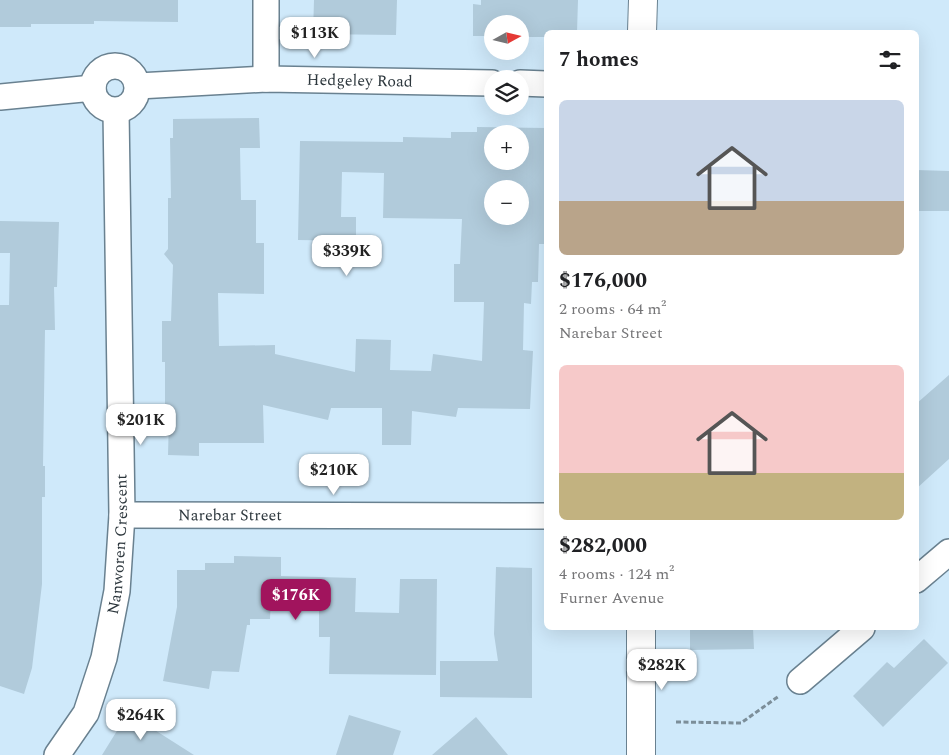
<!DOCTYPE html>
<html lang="en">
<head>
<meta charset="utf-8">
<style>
	:root { --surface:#fff; --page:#f6f6f6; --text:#202124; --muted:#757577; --accent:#a1145d }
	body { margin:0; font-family:Spectral,serif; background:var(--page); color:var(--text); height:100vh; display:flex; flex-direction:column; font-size:19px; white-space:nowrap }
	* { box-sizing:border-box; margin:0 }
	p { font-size:16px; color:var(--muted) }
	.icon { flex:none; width:28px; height:28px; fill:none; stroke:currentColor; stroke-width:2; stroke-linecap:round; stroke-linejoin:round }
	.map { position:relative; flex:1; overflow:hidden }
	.panel { position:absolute; left:544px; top:30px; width:375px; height:600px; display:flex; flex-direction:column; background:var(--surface); border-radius:8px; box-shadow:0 5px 20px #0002 }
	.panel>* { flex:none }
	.needle { width:32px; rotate:82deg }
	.buttons { position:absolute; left:484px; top:15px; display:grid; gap:10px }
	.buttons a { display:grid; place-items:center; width:45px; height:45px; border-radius:50%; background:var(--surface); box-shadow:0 5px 20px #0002; font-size:25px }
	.price { position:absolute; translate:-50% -42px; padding:0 11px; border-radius:10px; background:#fff; color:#222; font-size:16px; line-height:32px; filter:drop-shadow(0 1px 2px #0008) }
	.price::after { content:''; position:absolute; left:50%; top:30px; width:15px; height:11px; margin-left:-8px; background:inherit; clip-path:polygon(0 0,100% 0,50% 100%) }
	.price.active { background:var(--accent); color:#fff }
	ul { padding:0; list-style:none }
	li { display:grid; align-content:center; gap:10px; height:265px; padding:0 15px }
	li span { display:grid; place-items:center; height:155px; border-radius:8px; color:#555 }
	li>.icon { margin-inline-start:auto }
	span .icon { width:90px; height:90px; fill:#fffc; stroke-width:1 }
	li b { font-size:21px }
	h2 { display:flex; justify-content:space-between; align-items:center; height:60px; padding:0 15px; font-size:21px }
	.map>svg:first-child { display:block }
</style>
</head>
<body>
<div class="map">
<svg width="949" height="755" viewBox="0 0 949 755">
	<rect width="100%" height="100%" fill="#cfe9fa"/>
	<!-- building -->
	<path fill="#b1cbdb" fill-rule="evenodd" d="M0,0H178V22L94,21V24H31V27H0Z
		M314,0H397L396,35L313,34Z
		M481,0H578L577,32H546V37H520V24H492V36H473V4L481,5Z
		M259,118L260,148H240L241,200H256V243H264V294L218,293L219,346L275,345V354L355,372L356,339L391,340L390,370L431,371L433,354L482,361L484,302H454V264H460L462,219L383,218L384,173L342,172L341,217H356V241L298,240L300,141L403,142V137L451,138V132H477V127L546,128V244H539L538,282H532L531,304L524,303L523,350L533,351L530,409L458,408L456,417L412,411L411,445H382V408H331L328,420L263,405L264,443H199V456L168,455L169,418H165V362H162V321H171L173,265L164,254L168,249V198H171L170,138H173V119ZM492,134H520V161H492ZM492,189H520V216H492Z
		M916,170L949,171V211H916Z
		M0,221L59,222L57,287H54L55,330H45L43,466H45V497H42V584L32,668L24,694L0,686V305H9L10,253H0Z
		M949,375V459L916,489V404Z
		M234,556L281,557V576L356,578L355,612L399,613L400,579H437L436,675L329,674L330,637H319V600L271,599L270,619H250V625H247L239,672L212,671L209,689L163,681L177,607V570H205V563H234Z
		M496,567L532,568V698L440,697V661H498L494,634Z
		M690,628H753L754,649L690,650Z
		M924,639L948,663L883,727L853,696L887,662L894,668Z
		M128,713L194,755H102Z
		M349,715L401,731L393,755H336Z
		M476,717L508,755H432Z"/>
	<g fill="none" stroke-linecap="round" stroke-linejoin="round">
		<!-- street casing -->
		<g stroke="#698190" stroke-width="28">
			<g id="street">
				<path d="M266,0V79"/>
				<circle cx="115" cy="88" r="22"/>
				<path d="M520,83L546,84"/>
				<path id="s1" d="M138,86L266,79L492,83"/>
				<path d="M0,97L93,88"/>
				<path id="s2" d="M122,515L546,516"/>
				<path d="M916,580L949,552"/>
				<path d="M800,681L862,628"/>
				<path id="s3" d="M57,755L86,713L104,658L117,591L122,515L116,111"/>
			</g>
		</g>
		<!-- secondary casing -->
		<g stroke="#698190" stroke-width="30">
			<path id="secondary" d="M642,32L643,0
				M641,755V628"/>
		</g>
		<!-- path -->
		<path stroke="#7c8e99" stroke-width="3" stroke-dasharray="5 2.5" stroke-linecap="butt" d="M676,722L741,723L779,696"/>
		<!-- street -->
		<use href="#street" stroke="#fff" stroke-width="25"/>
		<!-- secondary -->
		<use href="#secondary" stroke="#fff" stroke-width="28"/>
	</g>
	<g text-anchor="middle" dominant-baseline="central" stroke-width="5" stroke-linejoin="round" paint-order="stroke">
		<!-- street labels -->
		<g font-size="16" fill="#2d373d" stroke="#e5f5ff">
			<text stroke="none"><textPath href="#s1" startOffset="222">Hedgeley Road</textPath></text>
			<text stroke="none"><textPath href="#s2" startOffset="108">Narebar Street</textPath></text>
			<text stroke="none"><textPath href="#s3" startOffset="224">Nanworen Crescent</textPath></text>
		</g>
	</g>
</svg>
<div class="buttons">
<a><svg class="needle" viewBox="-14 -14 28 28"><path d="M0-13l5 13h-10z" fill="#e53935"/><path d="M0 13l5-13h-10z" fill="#757577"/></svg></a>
<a><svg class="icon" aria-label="layers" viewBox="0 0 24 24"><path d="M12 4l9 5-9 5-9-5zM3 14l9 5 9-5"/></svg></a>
<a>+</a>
<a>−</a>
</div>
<b class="price" style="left:315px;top:59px">$113K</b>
<b class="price" style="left:347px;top:277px">$339K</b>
<b class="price" style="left:141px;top:446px">$201K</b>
<b class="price" style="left:334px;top:496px">$210K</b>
<b class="price active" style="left:296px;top:621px">$176K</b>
<b class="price" style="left:662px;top:691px">$282K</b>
<b class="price" style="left:141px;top:741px">$264K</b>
<section class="panel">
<h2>7 homes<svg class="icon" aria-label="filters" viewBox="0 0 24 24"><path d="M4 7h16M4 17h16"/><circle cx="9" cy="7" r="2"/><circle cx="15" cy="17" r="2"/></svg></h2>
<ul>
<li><span style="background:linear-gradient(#c9d6e8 65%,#b9a48a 0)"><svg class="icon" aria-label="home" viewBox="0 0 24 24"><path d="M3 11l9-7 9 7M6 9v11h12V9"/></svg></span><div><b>$176,000</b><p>2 rooms · 64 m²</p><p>Narebar Street</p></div></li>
<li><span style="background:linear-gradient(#f6c9c9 70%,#c2b280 0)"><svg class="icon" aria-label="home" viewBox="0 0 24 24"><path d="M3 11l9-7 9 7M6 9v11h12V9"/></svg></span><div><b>$282,000</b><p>4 rooms · 124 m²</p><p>Furner Avenue</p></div></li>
</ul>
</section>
</div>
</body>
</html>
